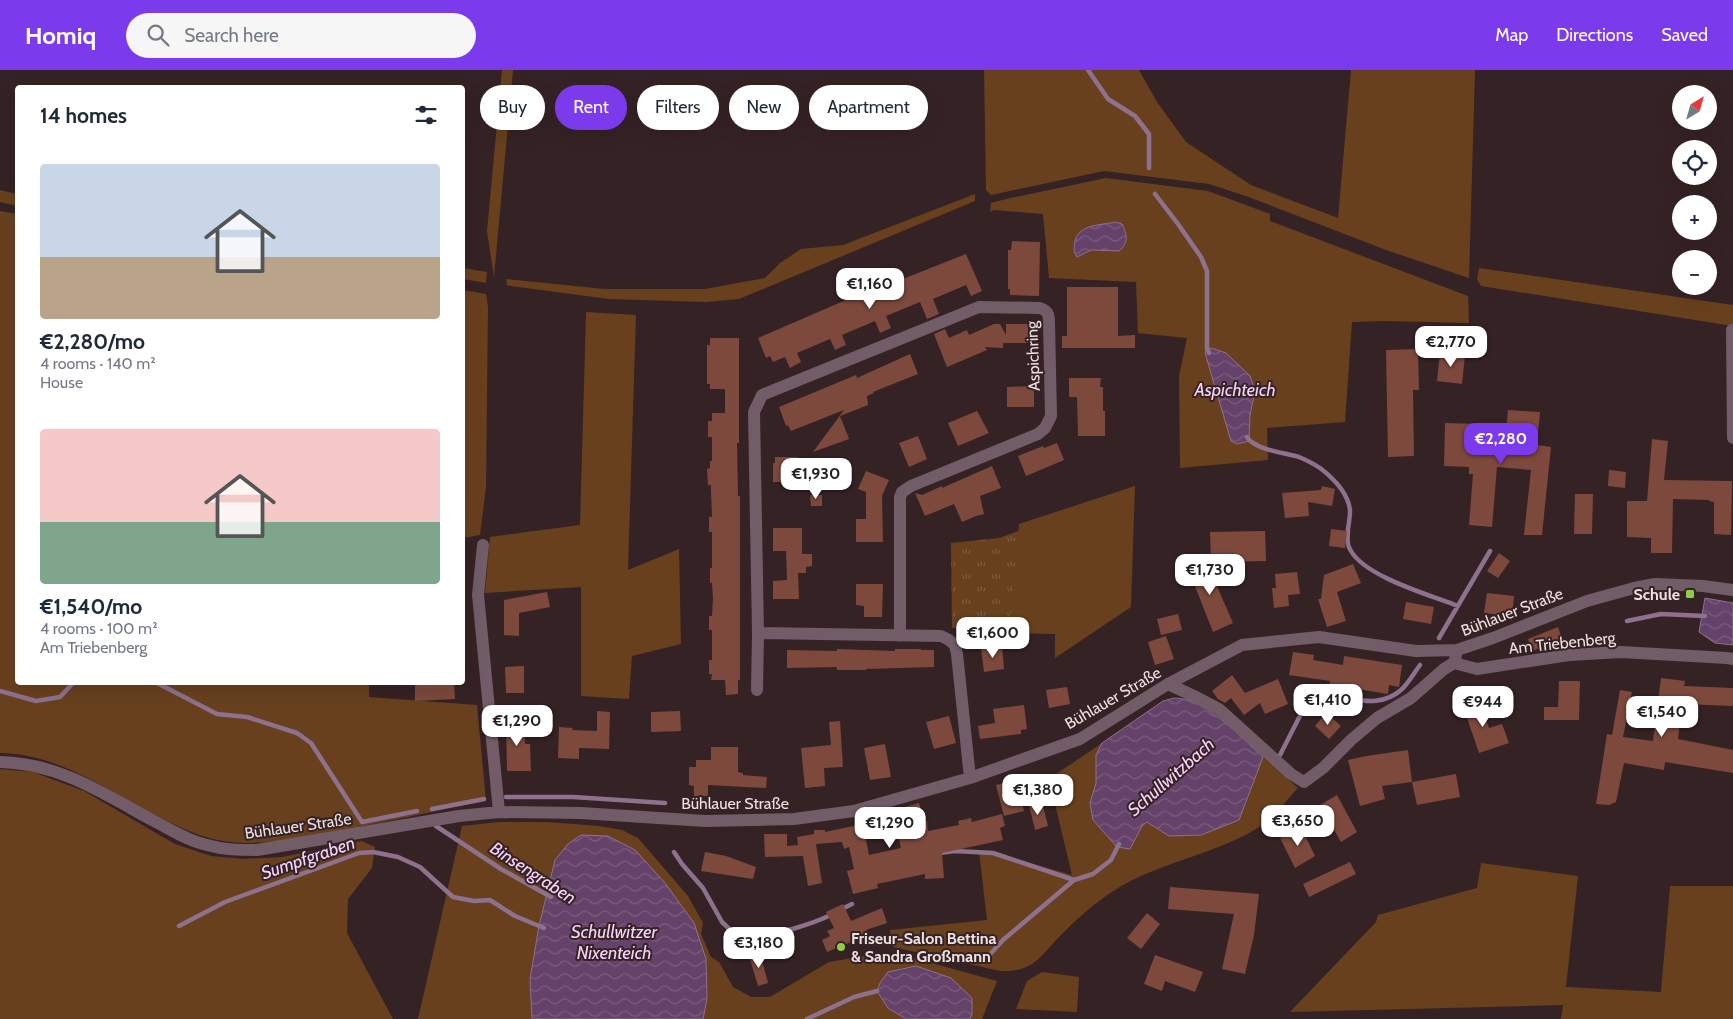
<!DOCTYPE html>
<html lang="en">
<head>
<meta charset="utf-8">
<style>
	:root { --surface:#fff; --page:#f6f6f7; --text:#1f2937; --muted:#747a83; --accent:#7c3aed }
	body { margin:0; font-family:Cabin,sans-serif; background:var(--page); color:var(--text); height:100vh; display:flex; flex-direction:column; font-size:19px; white-space:nowrap }
	* { box-sizing:border-box; margin:0 }
	p { font-size:16px; color:var(--muted) }
	.icon { flex:none; width:28px; height:28px; fill:none; stroke:currentColor; stroke-width:2; stroke-linecap:round; stroke-linejoin:round }
	.map { position:relative; flex:1; overflow:hidden }
	.details { position:absolute; left:15px; top:15px; width:450px; height:600px; display:flex; flex-direction:column; background:var(--surface); border-radius:5px; box-shadow:0 5px 20px #0002 }
	.details>* { flex:none }
	.top-card { position:absolute; left:480px; top:15px; width:475px; height:45px; display:flex; gap:10px }
	.needle { width:32px; rotate:37deg }
	.buttons { position:absolute; left:1672px; top:15px; display:grid; gap:10px }
	.buttons a { display:grid; place-items:center; width:45px; height:45px; border-radius:50%; background:var(--surface); box-shadow:0 5px 20px #0002; font-size:25px }
	.price { position:absolute; translate:-50% -42px; padding:0 11px; border-radius:10px; background:#fff; color:#222; font-size:16px; line-height:32px; filter:drop-shadow(0 1px 2px #0008) }
	.price::after { content:''; position:absolute; left:50%; top:30px; width:15px; height:11px; margin-left:-8px; background:inherit; clip-path:polygon(0 0,100% 0,50% 100%) }
	.price.selected { background:var(--accent); color:#fff }
	ul { padding:0; list-style:none }
	li { display:grid; align-content:center; gap:10px; height:265px; padding:0 25px }
	li span { display:grid; place-items:center; height:155px; border-radius:5px; color:#555 }
	li>.icon { margin-inline-start:auto }
	span .icon { width:90px; height:90px; fill:#fffc; stroke-width:1 }
	li b { font-size:21px }
	h2 { display:flex; justify-content:space-between; align-items:center; height:60px; padding:0 25px; font-size:21px }
	.tag { padding:0 18px; border-radius:22px; background:var(--surface); box-shadow:0 5px 20px #0002; font-size:18px; line-height:45px }
	.tag.selected { background:var(--accent); color:#fff }
	header { display:flex; align-items:center; gap:30px; box-sizing:border-box; height:70px; padding:0 25px; background:var(--accent); color:#fff }
	header strong { font-size:24px }
	nav { display:flex; gap:28px; margin-inline-start:auto; font-size:18px }
	.search { width:350px; height:45px; background:var(--page); display:flex; align-items:center; gap:12px; box-sizing:border-box; padding:0 18px; border-radius:28px; color:var(--muted); font-size:19px }
	.map>svg:first-child { display:block }
</style>
</head>
<body>
<header>
<strong>Homiq</strong>
<div class="search"><svg class="icon" aria-label="search" viewBox="0 0 24 24"><circle cx="10" cy="10" r="6"/><path d="M15 15l6 6"/></svg>Search here</div>
<nav><a>Map</a><a>Directions</a><a>Saved</a></nav>
</header>
<div class="map">
<svg width="1733" height="949" viewBox="0 0 1733 949">
	<defs>
		<pattern id="park-tufts" width="24" height="20" patternUnits="userSpaceOnUse" patternTransform="scale(1.25)"><rect width="24" height="20" fill="#68401e"/><path d="M3 7l-1-3M5 7V3M7 7l1-3M15 17l-1-3M17 17v-4M19 17l1-3" fill="none" stroke="#7e5b3e"/></pattern>
		<pattern id="water-waves" width="16" height="10" patternUnits="userSpaceOnUse" patternTransform="scale(1.25)"><rect width="16" height="10" fill="#654269"/><path d="M0 5q4-4 8 0t8 0" fill="none" stroke="#7b5d7e"/></pattern>
	</defs>
	<rect width="100%" height="100%" fill="#352225"/>
	<!-- green -->
	<path fill="#68401e" d="M502,0H513L494,207L487,161Z
		M984,0H1139L1157,32L1186,72L1251,115L1338,148L1351,0H1475L1469,208L1386,180L1246,126L1209,114L1104,101L991,125L986,120Z
		M1106,108L1208,121L1270,144V151L1468,226L1469,253L1385,251L1352,252L1345,352L1267,358L1268,390L1180,398L1179,306L1187,268L1138,263L1136,212L1049,208L1043,144L994,140L990,142L991,133L1006,129Z
		M0,120L17,124V136L0,132Z
		M975,124V131L739,229L706,232L609,229L511,216L507,215L506,209L604,219H705L765,208L780,193L801,179L843,175Z
		M0,141L18,144V612L369,613V627L477,635L486,731C434,741 382,753 330,762C290,769 249,779 209,768C138,747 77,684 0,683Z
		M463,198L487,202L486,213L463,209Z
		M1479,198L1733,235V256L1481,216L1477,209Z
		M463,220L486,224L488,237L486,417L480,465L463,468Z
		M586,242L636,245L628,500L679,479L681,574L632,586L629,629L581,626V517L485,523L490,467L580,455Z
		M1135,416L1131,537L1055,588V564L1009,563L1019,454Z
		M1102,673L1096,685V713L1090,733L1130,778L1142,756L1147,751L1152,754L1254,709L1263,687L1298,718C1287,729 1277,745 1264,754C1220,784 1160,791 1115,820C1094,833 1076,850 1059,867C1049,877 1040,891 1026,897C1017,901 1009,901 1000,901L893,877L890,860L987,850L979,781L991,782L1072,805L1049,709Z
		M0,699L33,702L84,721L175,774L211,786L244,789L282,787L362,771L375,777L372,798L348,829L347,863L393,949H0Z
		M499,752H547L599,756L622,760L638,768L688,826L703,853L701,864L711,887L719,892L733,917L751,927H770L829,892L869,885L906,886L997,911L982,949H970L972,944L906,949H910H703L707,929L555,791L539,856L530,909L532,949H418L462,756Z
		M1481,793L1578,806L1566,917L1661,922L1670,816H1733V949H1561L1563,935L1290,942L1376,852L1378,845L1477,818Z
		M1042,902L1079,907L1077,942L1016,939L1027,911Z"/>
	<!-- park -->
	<path fill="url(#park-tufts)" d="M1019,461L1010,554L952,558L951,473L999,468Z"/>
	<!-- water -->
	<path fill="url(#water-waves)" stroke="#8e718d" d="M1116,152L1122,154C1127,164 1129,173 1119,181L1091,180L1077,187C1073,181 1074,178 1075,171C1079,154 1102,155 1116,152Z
		M1211,278L1226,283L1250,306L1255,321L1250,345L1249,371L1237,374L1231,371L1205,283L1207,279Z
		M1705,528L1733,533V575L1715,573L1699,562Z
		M1174,628C1206,628 1240,667 1263,687L1239,750L1201,765L1169,766L1147,752L1142,756L1130,779L1117,777L1093,750L1090,733L1096,713V685L1102,673L1163,631Z
		M581,765L608,766L635,780L665,813L694,853L706,889L707,929L703,949H532L530,909L539,856L555,790L568,774Z
		M916,896L951,908L972,928V944L970,949H906L888,938L877,921L880,913L888,902Z"/>
	<g fill="none" stroke-linecap="round" stroke-linejoin="round">
		<!-- stream -->
		<path stroke="#8e718d" stroke-width="4.5" d="M1088,0L1108,29L1135,46L1149,64V98
			M1155,124L1178,154L1201,187L1207,201V279L1209,283
			M1247,367C1255,380 1286,383 1299,387C1306,390 1314,394 1320,398C1333,408 1348,423 1350,440C1350,446 1349,453 1348,459C1348,467 1346,474 1351,481C1366,507 1430,525 1458,536
			M1627,551L1661,544L1705,546
			M1439,568L1490,481
			M155,612L217,644L247,647L297,663L311,673L362,752L417,741
			M0,621L36,631L60,627L74,612
			M1280,685L1305,636C1333,613 1370,647 1401,620C1408,614 1414,603 1420,595
			M506,727H573L665,733
			M432,739L484,729
			M436,756L501,799L551,827
			M674,782L682,794L703,818L722,852L742,871
			M939,783L955,781L993,783L1074,810L1093,804L1111,790L1119,774
			M840,840L852,834
			M179,856L225,832L359,783L373,782L398,787L420,797L453,827L474,831L490,830L515,846L544,858
			M727,875C762,866 800,860 833,844
			M983,892L1003,870L1074,810
			M807,949L854,927L877,921"/>
	</g>
	<!-- building -->
	<path fill="#7d493c" d="M1012,171L1040,172L1039,226L1010,225V219H1008V180H1011Z
		M966,184L982,221L971,226L966,215L933,229L939,244L927,249L920,232L886,246L891,258L880,263L875,251L842,265L846,275L835,280L830,269L797,283L801,292L790,298L785,287L773,292L770,286L766,288L758,268L874,218L875,220Z
		M1067,217H1118V266L1135,265V278H1062V266H1067Z
		M994,254H1000L1006,265V254H1028V273H1003V278L985,277L987,280L947,297L934,264L945,259L949,268L967,260L969,265Z
		M710,268H739V373H737L738,426H740V610H738V624L726,625L725,610H711L712,604H709V590H712V560H709V546H712L713,528L712,513H710V498H712V462H709V447H712L711,421V415H708L707,399L710,398V391H712V367H708V351H712V343H725V319H710V314H707V275H710Z
		M1418,279L1419,320H1413L1414,386L1388,387L1386,280Z
		M1440,282L1465,285L1462,314L1437,311Z
		M910,284L918,304L873,322L874,323L867,326L868,335L840,346L849,369L813,382L844,340L791,361L788,355L786,356L779,337L856,305L857,308Z
		M1069,308H1101L1100,317H1103V341H1105V366H1078L1077,327H1069Z
		M1034,316V337H1007V317Z
		M1508,340L1540,342L1537,375L1551,377L1542,465H1524L1531,400L1497,397L1492,457L1469,455L1473,404H1469V397L1444,396L1445,353L1481,354V370L1505,372Z
		M977,341L989,363L958,376L948,353Z
		M918,366L927,389L909,397L899,373Z
		M1652,369L1668,371L1664,410L1732,411L1731,465L1714,464V432L1709,431V430L1673,429L1672,483H1651V468L1627,467V431H1647Z
		M1057,373L1064,390L1026,406L1018,386L1043,376L1044,378Z
		M775,387H798V412H773V393H775Z
		M992,396L1001,418L980,426L984,444L976,446L962,452L954,434L925,446L915,423L922,425L942,416V418Z
		M1609,400L1626,402L1625,418L1608,416Z
		M866,401L889,410L882,426L883,472H856V449H866V422L858,419Z
		M1322,416L1335,419L1332,436L1308,432L1309,446L1285,448L1282,423L1321,420Z
		M1575,424H1593L1592,464H1574Z
		M810,425H822V436H811Z
		M773,458H802V484H812V496L806,497V503H798L799,529H773V511L787,510L786,481H773Z
		M1331,459L1347,461L1345,478L1329,476Z
		M1265,461L1266,491L1211,492L1210,462Z
		M1499,483L1510,491L1498,508L1487,501Z
		M1205,489L1233,553L1213,562L1187,496Z
		M1353,494L1361,513L1337,522L1346,551L1327,557L1318,529H1321L1324,505Z
		M1297,502L1300,524L1288,525L1289,536L1274,538L1272,518H1276L1275,504Z
		M856,514H883L882,547H864V536L856,535Z
		M547,522L550,537L519,543V566L504,565V530Z
		M1487,523L1514,526L1512,546L1484,543Z
		M1406,532L1434,537L1431,554L1403,549Z
		M1178,544L1182,560L1161,565L1157,549Z
		M1558,557L1562,569L1532,581L1528,569Z
		M1166,566L1174,589L1155,595L1148,572Z
		M1002,576L1004,599L984,602L981,578Z
		M837,579L895,581V579H921V580H934V597L866,599V600H837V597L787,598V580L837,581Z
		M1293,582L1314,585L1313,590L1343,595L1344,586L1402,595L1399,617L1389,615L1388,624L1352,618V621L1329,618L1330,611L1289,605Z
		M524,596V623H506L505,597Z
		M1232,605L1245,623L1278,609L1288,634L1265,644L1260,633L1244,645L1231,628L1225,633L1218,629L1212,621Z
		M1661,608L1685,611L1684,616L1733,618V636L1682,634L1678,669L1733,680V703L1665,692L1664,700L1624,693L1616,732L1609,735L1596,734L1607,664L1612,665L1620,620L1632,622L1623,667L1653,671Z
		M1559,611H1580L1579,650H1544V637H1558Z
		M415,612H454L455,629L415,631Z
		M1067,617L1070,634L1049,638L1046,620Z
		M1478,627L1489,658L1502,654L1509,673L1479,683L1462,633Z
		M1024,635L1027,659L1021,660V664L980,669L978,656L995,653L993,639Z
		M597,641L610,642L609,679L579,678V689L558,688L559,657L573,658L572,660L597,661Z
		M680,641L681,661L651,662V642Z
		M1326,643L1341,656L1329,669L1315,656Z
		M949,646L956,673L934,679L926,652Z
		M523,648L525,674H530L531,701H507L506,649Z
		M840,651L843,697L824,698L825,716L805,718L801,678L831,675L829,652Z
		M885,674L891,707L870,710L864,678Z
		M711,677H738V702L743,703V705L767,707L766,718L708,715V726H694V716L689,715V697H696V690H711Z
		M1408,680L1412,712L1382,716L1385,729L1360,736L1348,690L1366,686Z
		M1456,704L1460,727L1417,735L1412,712Z
		M1016,710L1024,741L1004,746L996,715Z
		M1337,725L1357,762L1341,772L1320,735Z
		M1042,732L1048,756L1035,760L1029,735Z
		M919,733L925,752L927,751L928,761L959,755L958,751L971,748L972,752L1002,744L1005,756L1000,758L1003,770L942,783L944,808L925,809V804L877,814L878,818L853,824L847,801L854,799L849,777L844,779L842,772L816,774L822,813L808,816L803,786L765,787L764,764H787V776L798,775L797,767L814,764V760H825V762L863,754L869,785L901,778L898,764L901,763L894,740Z
		M1301,757L1315,786L1295,798L1280,768Z
		M705,782L726,786L756,797L753,809L701,801Z
		M1350,792L1356,804L1309,827L1303,814Z
		M1170,817L1259,824L1254,865L1245,904L1222,899L1234,844L1168,839Z
		M843,834L851,851L882,838L887,853L866,860L868,865L827,882L822,870L830,866L827,861L834,858L826,842Z
		M1147,843L1160,854L1141,879L1127,868Z
		M760,883L768,913L758,916L749,886Z
		M1155,885L1203,902L1195,922L1165,911L1162,921L1144,914Z"/>
	<g fill="none" stroke-linecap="round" stroke-linejoin="round">
		<!-- minor -->
		<path stroke="#725c67" stroke-width="12" d="M1732,260L1733,368
			M483,475L478,525L499,742
			M900,566V427L902,422L911,416L1038,364L1045,358L1051,346L1049,253C1049,244 1048,241 1040,238L979,237L762,325L754,342L758,563L941,566L949,570L955,575L957,584L970,708
			M1456,585L1454,593L1477,599L1569,585L1621,582L1727,588L1733,589
			M1168,614L1198,628L1219,639L1291,704L1304,712L1323,698L1351,670L1377,648L1411,628L1444,599L1454,593
			M757,620L758,563
			M0,692C58,693 103,723 152,750C170,759 188,771 207,775C224,780 240,780 257,780L459,746L499,742L581,743L705,751L794,749L854,741L970,708L1080,669L1168,614L1242,575L1319,567L1416,581L1457,580L1493,568L1587,531L1634,518L1655,514L1703,516L1733,520"/>
	</g>
	<!-- markers -->
	<g fill="#8ece43" stroke="#352225" stroke-width="2">
		<rect x="1685" y="519" width="10" height="10" rx="2.5"/>
		<circle cx="841" cy="877" r="5"/>
	</g>
	<g text-anchor="middle" dominant-baseline="central" stroke-width="4" stroke-linejoin="round" paint-order="stroke">
		<!-- street labels -->
		<g font-size="16" fill="#eddfe0" stroke="#352225">
			<text transform="translate(1033 286) rotate(-92)">Aspichring</text>
			<text transform="translate(1512 542) rotate(-21)">Bühlauer Straße</text>
			<text transform="translate(1562 573) rotate(-6)">Am Triebenberg</text>
			<text transform="translate(1113 628) rotate(-30)">Bühlauer Straße</text>
			<text x="735" y="733">Bühlauer Straße</text>
			<text transform="translate(298 756) rotate(-8)">Bühlauer Straße</text>
		</g>
		<!-- poi labels -->
		<g font-size="16" font-weight="bold" fill="#eddfe0" stroke="#352225" text-anchor="end">
			<text x="1680" y="524">Schule</text>
			<text x="851" y="868" text-anchor="start">Friseur-Salon Bettina<tspan x="851" dy="18">&amp; Sandra Großmann</tspan></text>
		</g>
		<!-- water labels -->
		<g font-size="18" font-style="italic" fill="#f6d4fa" stroke="#352225">
			<text x="1235" y="320">Aspichteich</text>
			<text transform="translate(1171 707) rotate(-41)">Schullwitzbach</text>
			<text transform="translate(308 788) rotate(-19)">Sumpfgraben</text>
			<text transform="translate(533 803) rotate(33)">Binsengraben</text>
			<text x="614" y="862">Schullwitzer<tspan x="614" dy="21">Nixenteich</tspan></text>
		</g>
	</g>
</svg>
<div class="buttons">
<a><svg class="needle" viewBox="-14 -14 28 28"><path d="M0-13l5 13h-10z" fill="#e53935"/><path d="M0 13l5-13h-10z" fill="#747a83"/></svg></a>
<a><svg class="icon" aria-label="locate" viewBox="0 0 24 24"><circle cx="12" cy="12" r="6"/><path d="M12 2v4M12 18v4M2 12h4M18 12h4"/></svg></a>
<a>+</a>
<a>−</a>
</div>
<b class="price" style="left:870px;top:240px">€1,160</b>
<b class="price" style="left:1451px;top:298px">€2,770</b>
<b class="price selected" style="left:1501px;top:395px">€2,280</b>
<b class="price" style="left:816px;top:430px">€1,930</b>
<b class="price" style="left:1210px;top:526px">€1,730</b>
<b class="price" style="left:993px;top:589px">€1,600</b>
<b class="price" style="left:1328px;top:656px">€1,410</b>
<b class="price" style="left:1483px;top:658px">€944</b>
<b class="price" style="left:1662px;top:668px">€1,540</b>
<b class="price" style="left:517px;top:677px">€1,290</b>
<b class="price" style="left:1038px;top:746px">€1,380</b>
<b class="price" style="left:1298px;top:777px">€3,650</b>
<b class="price" style="left:890px;top:779px">€1,290</b>
<b class="price" style="left:759px;top:899px">€3,180</b>
<div class="top-card">
<a class="tag">Buy</a>
<a class="tag selected">Rent</a>
<a class="tag">Filters</a>
<a class="tag">New</a>
<a class="tag">Apartment</a>
</div>
<section class="details">
<h2>14 homes<svg class="icon" aria-label="filters" viewBox="0 0 24 24"><path d="M4 7h16M4 17h16"/><circle cx="9" cy="7" r="2"/><circle cx="15" cy="17" r="2"/></svg></h2>
<ul>
<li><span style="background:linear-gradient(#c9d6e8 60%,#b9a48a 0)"><svg class="icon" aria-label="home" viewBox="0 0 24 24"><path d="M3 11l9-7 9 7M6 9v11h12V9"/></svg></span><div><b>€2,280/mo</b><p>4 rooms · 140 m²</p><p>House</p></div></li>
<li><span style="background:linear-gradient(#f6c9c9 60%,#7fa58c 0)"><svg class="icon" aria-label="home" viewBox="0 0 24 24"><path d="M3 11l9-7 9 7M6 9v11h12V9"/></svg></span><div><b>€1,540/mo</b><p>4 rooms · 100 m²</p><p>Am Triebenberg</p></div></li>
</ul>
</section>
</div>
</body>
</html>
